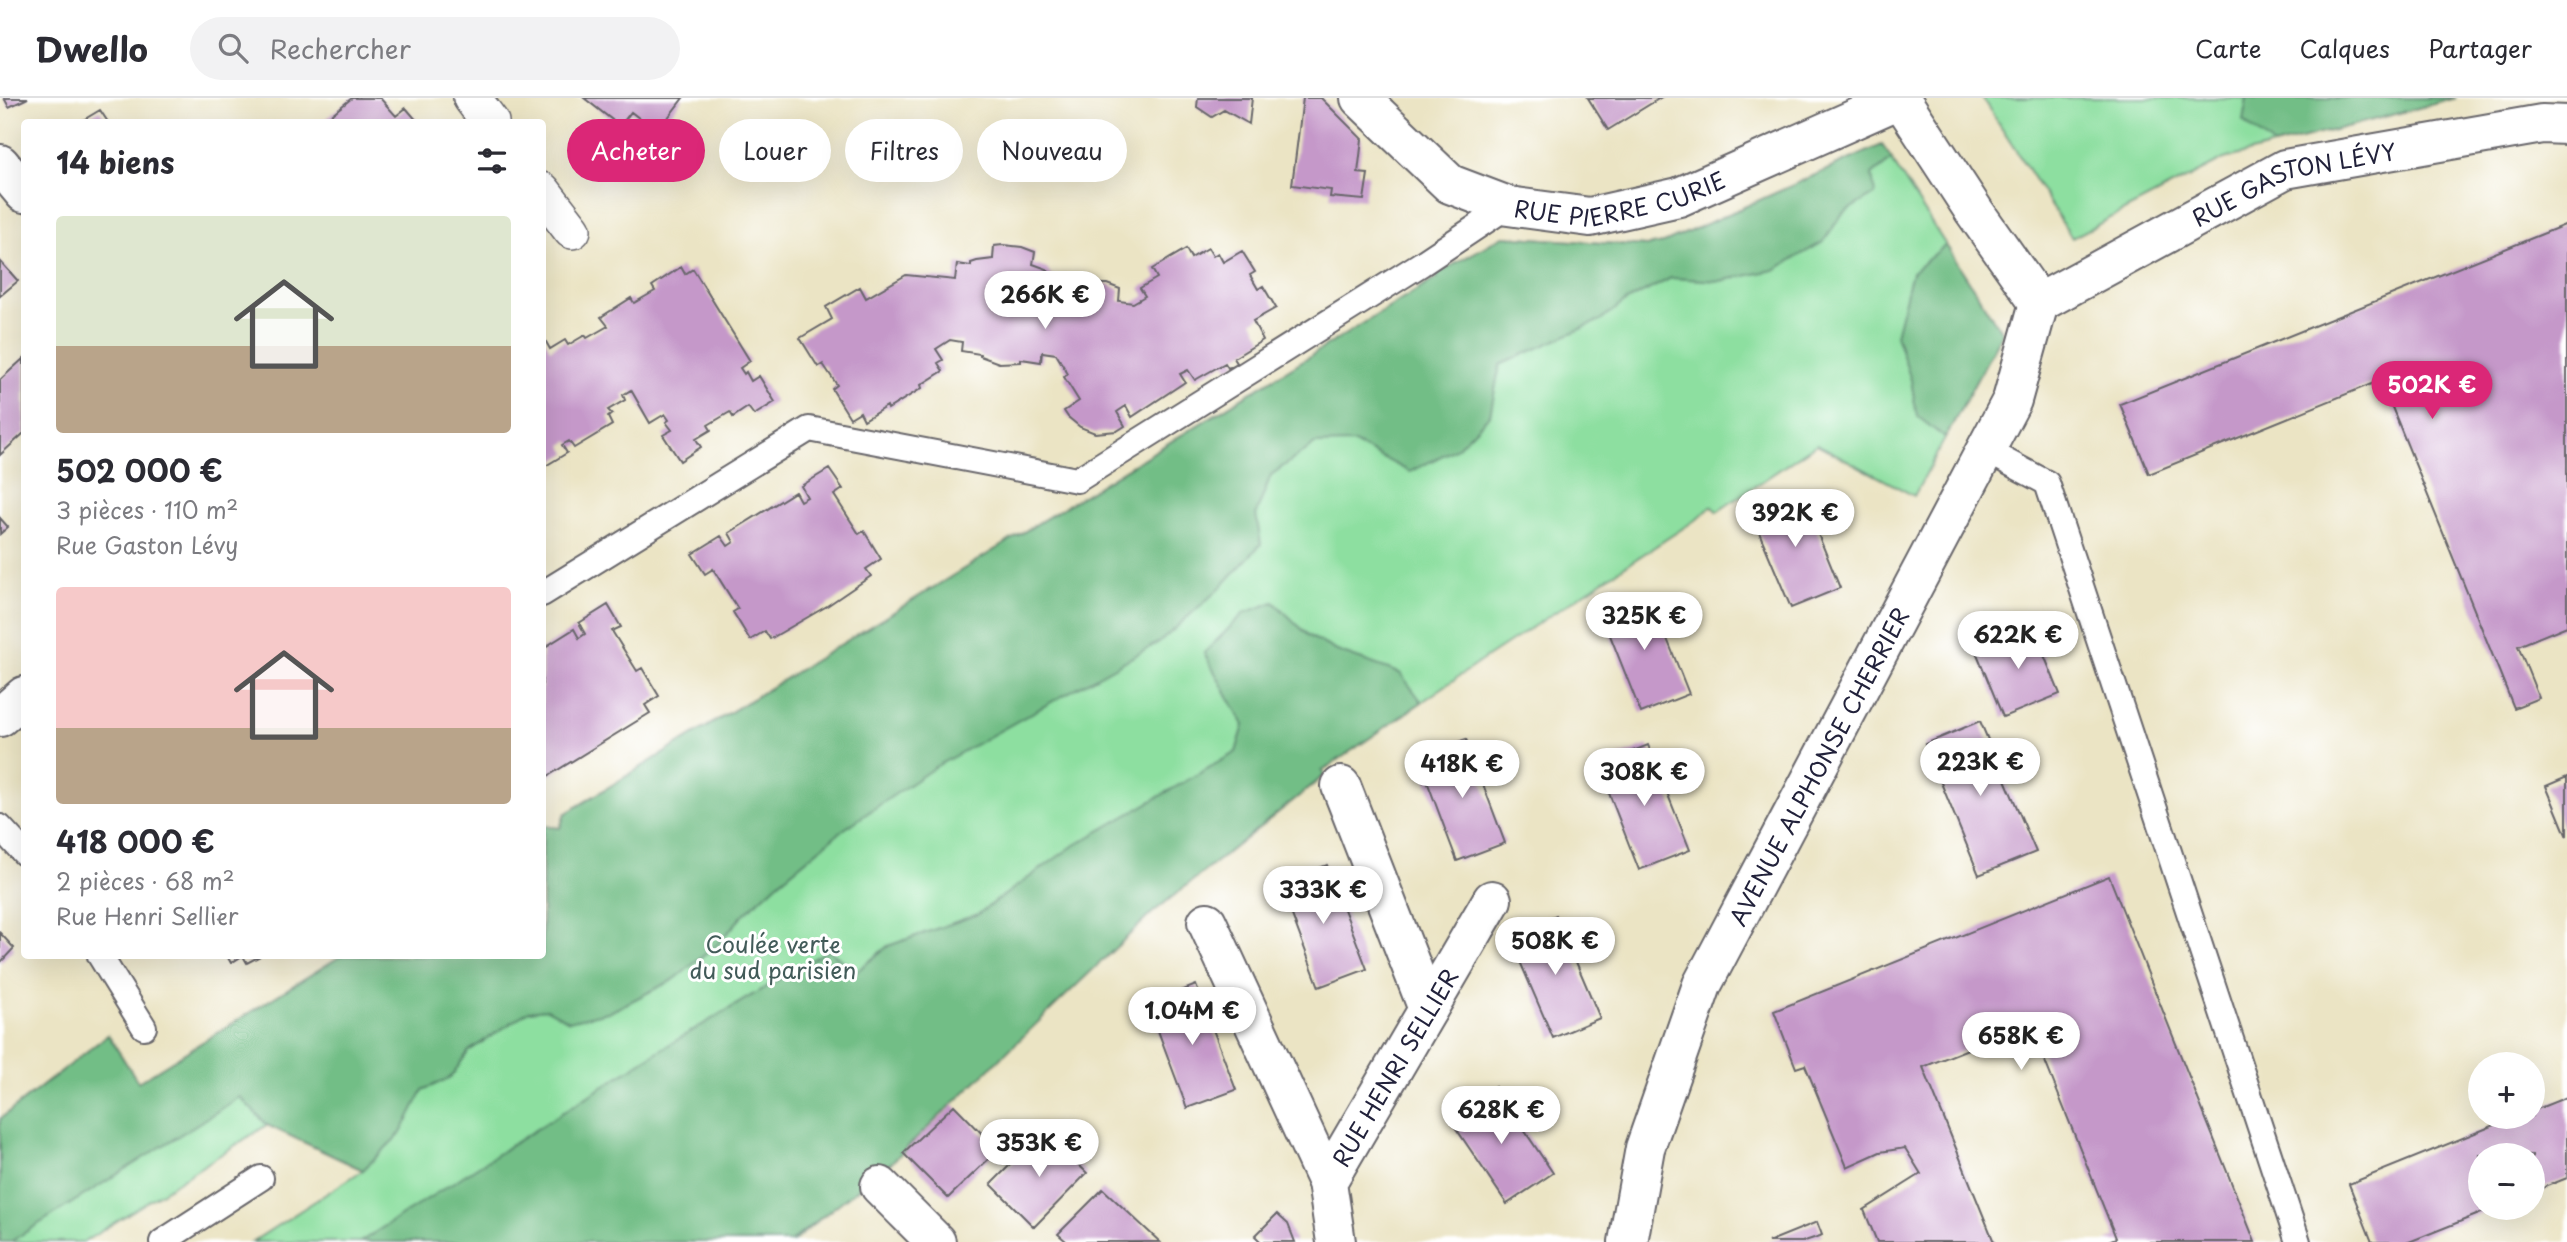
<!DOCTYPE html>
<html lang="fr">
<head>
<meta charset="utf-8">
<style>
	:root { --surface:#fff; --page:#f2f2f3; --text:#2b2b33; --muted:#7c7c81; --line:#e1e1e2; --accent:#db2777 }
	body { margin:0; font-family:"Playpen Sans",sans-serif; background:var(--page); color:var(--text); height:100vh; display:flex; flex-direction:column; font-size:26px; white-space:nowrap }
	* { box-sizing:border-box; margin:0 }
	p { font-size:23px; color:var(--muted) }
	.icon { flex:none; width:38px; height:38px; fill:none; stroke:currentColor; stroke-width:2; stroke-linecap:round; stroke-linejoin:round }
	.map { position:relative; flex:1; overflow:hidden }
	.drawer { position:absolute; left:21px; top:21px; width:525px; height:840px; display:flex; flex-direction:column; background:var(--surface); border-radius:7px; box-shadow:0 7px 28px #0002 }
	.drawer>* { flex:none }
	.guide { position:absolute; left:567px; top:21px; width:665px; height:63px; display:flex; gap:14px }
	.controls { position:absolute; left:2468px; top:954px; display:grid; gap:14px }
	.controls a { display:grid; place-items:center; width:77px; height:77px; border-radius:50%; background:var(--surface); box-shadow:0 7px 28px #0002; font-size:35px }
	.price { position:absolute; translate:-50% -60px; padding:0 16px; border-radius:24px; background:#fff; color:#222; font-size:23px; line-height:46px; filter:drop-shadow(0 2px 4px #0008) }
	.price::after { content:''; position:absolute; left:50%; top:42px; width:21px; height:16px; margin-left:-10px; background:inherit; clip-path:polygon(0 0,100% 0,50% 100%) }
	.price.current { background:var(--accent); color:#fff }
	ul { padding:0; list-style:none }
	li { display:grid; align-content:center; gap:14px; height:371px; padding:0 35px }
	li span { display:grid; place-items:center; height:217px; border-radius:7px; color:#555 }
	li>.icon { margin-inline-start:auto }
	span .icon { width:126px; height:126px; fill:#fffc; stroke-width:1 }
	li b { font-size:30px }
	h2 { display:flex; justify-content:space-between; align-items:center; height:84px; padding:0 35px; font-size:30px }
	.chip { padding:0 24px; border-radius:32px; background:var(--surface); box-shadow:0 7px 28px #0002; font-size:24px; line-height:63px }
	.chip.current { background:var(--accent); color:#fff }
	header { display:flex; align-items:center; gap:42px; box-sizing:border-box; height:98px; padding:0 35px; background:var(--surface); border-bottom:2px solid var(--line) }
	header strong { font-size:33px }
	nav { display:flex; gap:38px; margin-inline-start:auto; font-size:24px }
	.search { width:490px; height:63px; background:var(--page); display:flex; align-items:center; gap:18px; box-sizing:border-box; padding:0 24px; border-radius:38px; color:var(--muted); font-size:26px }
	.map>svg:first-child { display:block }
</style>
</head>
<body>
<header>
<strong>Dwello</strong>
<div class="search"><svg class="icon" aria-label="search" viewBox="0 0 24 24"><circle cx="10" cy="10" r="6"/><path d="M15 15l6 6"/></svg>Rechercher</div>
<nav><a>Carte</a><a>Calques</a><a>Partager</a></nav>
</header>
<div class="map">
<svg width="2567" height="1144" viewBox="0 0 2567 1144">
	<rect width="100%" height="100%" fill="#fff"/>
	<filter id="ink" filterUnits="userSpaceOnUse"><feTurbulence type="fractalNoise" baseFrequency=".0143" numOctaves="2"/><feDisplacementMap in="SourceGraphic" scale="14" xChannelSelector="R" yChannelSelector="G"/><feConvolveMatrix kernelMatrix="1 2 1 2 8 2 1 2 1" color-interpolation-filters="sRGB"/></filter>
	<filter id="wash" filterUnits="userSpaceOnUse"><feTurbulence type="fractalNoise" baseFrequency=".00686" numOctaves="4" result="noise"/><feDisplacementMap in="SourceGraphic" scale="28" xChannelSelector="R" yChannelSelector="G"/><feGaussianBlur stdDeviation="1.57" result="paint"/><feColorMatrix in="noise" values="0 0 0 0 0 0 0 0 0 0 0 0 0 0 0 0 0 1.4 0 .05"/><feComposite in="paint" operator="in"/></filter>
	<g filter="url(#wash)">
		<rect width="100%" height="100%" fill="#ebe4c4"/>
		<!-- green -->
		<path fill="#8ddfa0" stroke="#58806e" stroke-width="2" d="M1982,0H2456L2224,61L2072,140Z
			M1882,47L2002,235L1914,398L1817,346L1717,414L1712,408L1700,419L1487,559L1322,673L1325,677L1152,815L875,1074L793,1144H252L363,1072L267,1027L84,1144H0V1021L108,937L138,984L341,858H542L543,728L560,730L565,716L1437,180L1436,177L1503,138L1646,148L1664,145Z"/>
		<!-- forest -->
		<path fill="#72be86" stroke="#4a7060" stroke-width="2" d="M2247,0H2456L2274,48L2243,23Z
			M1882,47L1892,61L1872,77L1875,96L1843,115L1823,144L1774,172L1720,183L1671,180L1623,205L1603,221L1500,267L1490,317L1457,350L1410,374L1354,345L1315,346L1271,377L1256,416L1261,446L1221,489L1161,543L935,669L840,734L778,785L744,816L718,846L675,881L612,913L569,923L547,911L529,913L469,953L450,980L423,992L401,1035L363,1072L267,1027L240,999L10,1144H0V1021L108,937L138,984L341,858H542L543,728L560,730L565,716L1437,180L1436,177L1503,138L1646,148L1664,145Z
			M1946,147L2002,235L1945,340L1917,318L1911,282L1896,237L1912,174Z
			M1274,504L1309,538L1337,553L1400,575L1422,604L1322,673L1325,677L1152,815L892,1064L790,1144H360L660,952L828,852L857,873L888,848L978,816L1070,750L1236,654L1244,627L1204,555L1244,515Z"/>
		<g id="blocks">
			<!-- building -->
			<path fill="#c598c9" d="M4,0H28L9,9Z
				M352,0H380L396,18L406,10L418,24H322Z
				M584,0H683L657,34L631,14L620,28Z
				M1198,0H1252L1249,26L1224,12L1212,19L1197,9Z
				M1303,0H1321L1362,41L1358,75L1368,76L1364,102L1330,99L1331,92L1292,87Z
				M1588,0H1660L1608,32Z
				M100,12L108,24H80Z
				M2567,126V528L2518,548L2539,600L2514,610L2381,282L2149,376L2120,306Z
				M1003,147L1022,149L1035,154L1033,166L1047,171L1052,179L1066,180L1065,190L1081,193V186H1107L1120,191L1119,203L1133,205L1145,198L1140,190L1157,180L1152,171L1186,151L1191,160L1208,150L1213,158L1218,155L1223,164L1242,153L1255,174L1250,177L1258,191L1263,188L1276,210L1253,223L1263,242L1234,260L1237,265L1228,270L1225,265L1195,282L1188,272L1180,276L1185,284L1132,319L1126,308L1117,314L1125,328L1117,333L1095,335L1080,329L1068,319L1064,313L1079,303L1064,279L1068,276L1056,256L1042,254L1041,264L1021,261V264L999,265L980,258V256L961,253L962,244L950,242L936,251L943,262L938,265L943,273L921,287L922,290L888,311L887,308L864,322L860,314L850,320L832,291L837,287L823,266L818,269L800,240L832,221L826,209L860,189L866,200L906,177L955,182L957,166L971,168V165L977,163L993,161L994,148Z
				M0,163L18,183L0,198Z
				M681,169L685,176L693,171L750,263L740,270L744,276L746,274L751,283L759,278L775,304L754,317L748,309L733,319L730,314L708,327L711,332L696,341L701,349L680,363L663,337L672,332L666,324L669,322L665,316L650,325L631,292L623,297L625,302L608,312L612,316L608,319L612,327L574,350L569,343L562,347L567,355L542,370V243L545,242L550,251L565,242L568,247L585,237L587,240L608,228L601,219L631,200L634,205L655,193L652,188Z
				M24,260V335L0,357V282Z
				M829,371L843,391L834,397L859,436L864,433L881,461L866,471L871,478L827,508L770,541L765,533L750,542L733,514L738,511L713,471L705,476L692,456L721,438L728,448L734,444L729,435L795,394L800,403L807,399L801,388Z
				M1800,392L1840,490L1791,510L1750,413Z
				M0,420L8,429L0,436Z
				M1648,493L1689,596L1641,615L1600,512Z
				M608,507L621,529L612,533L637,573L642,570L659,598L645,607L650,615L548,678L542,670V551L574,531L579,540L585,536L579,525Z
				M2032,528L2060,596L2003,619L1975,551Z
				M1980,623L2036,754L1979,777L1925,646Z
				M1466,641L1505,745L1457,763L1418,659Z
				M1648,647L1690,752L1639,772L1598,667Z
				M2567,679V739L2546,688Z
				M1327,767L1367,871L1319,889L1280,785Z
				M2109,778L2255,1144H2106L2116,1140L2030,926L1923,969L1994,1144H1877L1864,1112L1921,1076L1905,1050L1880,1054L1847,1069L1805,967L1796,970L1774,913Z
				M1556,817L1600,920L1553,940L1509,838Z
				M0,835L14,850L0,865Z
				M227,858H242L231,865Z
				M243,858H260L247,865Z
				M1196,887L1236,992L1187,1010L1148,906Z
				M1495,989L1553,1075L1507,1106L1449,1020Z
				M2567,999V1080L2532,1094V1057H2480V1110H2494L2409,1144H2372L2349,1086L2517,1018H2532V1013Z
				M954,1007L998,1052L948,1100L903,1055Z
				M1044,1033L1087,1075L1034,1129L991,1086Z
				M1103,1091L1160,1144H1067L1058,1136Z
				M1277,1116L1288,1126L1295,1144H1261L1255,1138Z
				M1817,1124L1822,1137L1820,1138L1802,1144H1768Z"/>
		</g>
	</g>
	<g filter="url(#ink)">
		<use href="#blocks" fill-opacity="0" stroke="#68666b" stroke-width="2"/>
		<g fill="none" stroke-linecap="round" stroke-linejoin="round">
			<!-- service casing -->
			<g stroke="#68666b" stroke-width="28">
				<path id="service" d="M1987,353L2047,385L2298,1144
					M542,496L809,331L1077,382L1421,166L1508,108
					M0,729L24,755
					M100,858L144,929
					M162,1144L261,1080"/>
			</g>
			<!-- pedestrian casing -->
			<g stroke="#68666b" stroke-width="40">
				<path id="pedestrian" d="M472,0L490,24
					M542,93L572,132"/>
			</g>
			<!-- minor casing -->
			<g stroke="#68666b" stroke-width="42">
				<g id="minor">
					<path id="s1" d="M1360,0L1450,86L1508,108L1590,119L1679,99L1900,1"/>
					<path d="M1900,0L1974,113L2039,205"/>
					<path d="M0,66L24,95"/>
					<path id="s2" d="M2039,205L2285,71L2542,26L2567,27"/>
					<path d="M0,619L24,598"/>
					<path d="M1341,688L1428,911"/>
					<path d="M1207,824L1327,1084"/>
					<path d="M880,1088L936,1144"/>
					<path id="s3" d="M1336,1144L1327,1084L1492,802"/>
					<path id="s4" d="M1628,1144L1645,1050L1702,887L2012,302L2039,205"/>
				</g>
			</g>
			<!-- service -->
			<use href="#service" stroke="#fff" stroke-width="24"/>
			<!-- pedestrian -->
			<use href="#pedestrian" stroke="#fff" stroke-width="37"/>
			<!-- minor -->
			<use href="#minor" stroke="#fff" stroke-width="38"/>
		</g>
	</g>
	<g text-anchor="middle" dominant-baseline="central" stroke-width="6" stroke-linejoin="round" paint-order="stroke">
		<!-- street labels -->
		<g font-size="23" fill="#22223b" stroke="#fff">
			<text stroke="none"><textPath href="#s2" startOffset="284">RUE GASTON LÉVY</textPath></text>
			<text stroke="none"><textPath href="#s1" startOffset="301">RUE PIERRE CURIE</textPath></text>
			<text stroke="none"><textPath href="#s4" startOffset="516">AVENUE ALPHONSE CHERRIER</textPath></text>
			<text stroke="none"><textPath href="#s3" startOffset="194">RUE HENRI SELLIER</textPath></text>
		</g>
		<!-- park labels -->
		<g font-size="23" fill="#425b59" stroke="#fff">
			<text x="773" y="845">Coulée verte<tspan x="773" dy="26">du sud parisien</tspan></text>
		</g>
	</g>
</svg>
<div class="controls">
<a>+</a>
<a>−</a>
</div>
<b class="price" style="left:1045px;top:233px">266K €</b>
<b class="price current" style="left:2432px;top:323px">502K €</b>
<b class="price" style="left:1795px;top:451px">392K €</b>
<b class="price" style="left:1644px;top:554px">325K €</b>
<b class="price" style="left:2018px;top:573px">622K €</b>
<b class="price" style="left:1980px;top:700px">223K €</b>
<b class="price" style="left:1462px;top:702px">418K €</b>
<b class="price" style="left:1644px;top:710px">308K €</b>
<b class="price" style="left:1323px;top:828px">333K €</b>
<b class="price" style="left:1555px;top:879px">508K €</b>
<b class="price" style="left:1192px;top:949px">1.04M €</b>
<b class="price" style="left:2021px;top:974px">658K €</b>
<b class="price" style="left:1501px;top:1048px">628K €</b>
<b class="price" style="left:1039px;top:1081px">353K €</b>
<div class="guide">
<a class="chip current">Acheter</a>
<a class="chip">Louer</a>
<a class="chip">Filtres</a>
<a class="chip">Nouveau</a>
</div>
<section class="drawer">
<h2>14 biens<svg class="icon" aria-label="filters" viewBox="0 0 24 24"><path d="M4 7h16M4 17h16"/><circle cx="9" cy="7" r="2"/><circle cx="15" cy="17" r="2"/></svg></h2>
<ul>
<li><span style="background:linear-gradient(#dfe7d0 60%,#b9a48a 0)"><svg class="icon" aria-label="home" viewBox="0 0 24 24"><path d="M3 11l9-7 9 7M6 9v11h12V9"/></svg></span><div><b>502 000 €</b><p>3 pièces · 110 m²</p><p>Rue Gaston Lévy</p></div></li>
<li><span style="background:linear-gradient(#f6c9c9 65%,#b9a48a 0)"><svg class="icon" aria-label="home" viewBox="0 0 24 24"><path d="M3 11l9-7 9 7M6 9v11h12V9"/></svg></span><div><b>418 000 €</b><p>2 pièces · 68 m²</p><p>Rue Henri Sellier</p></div></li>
</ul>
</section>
</div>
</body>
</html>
